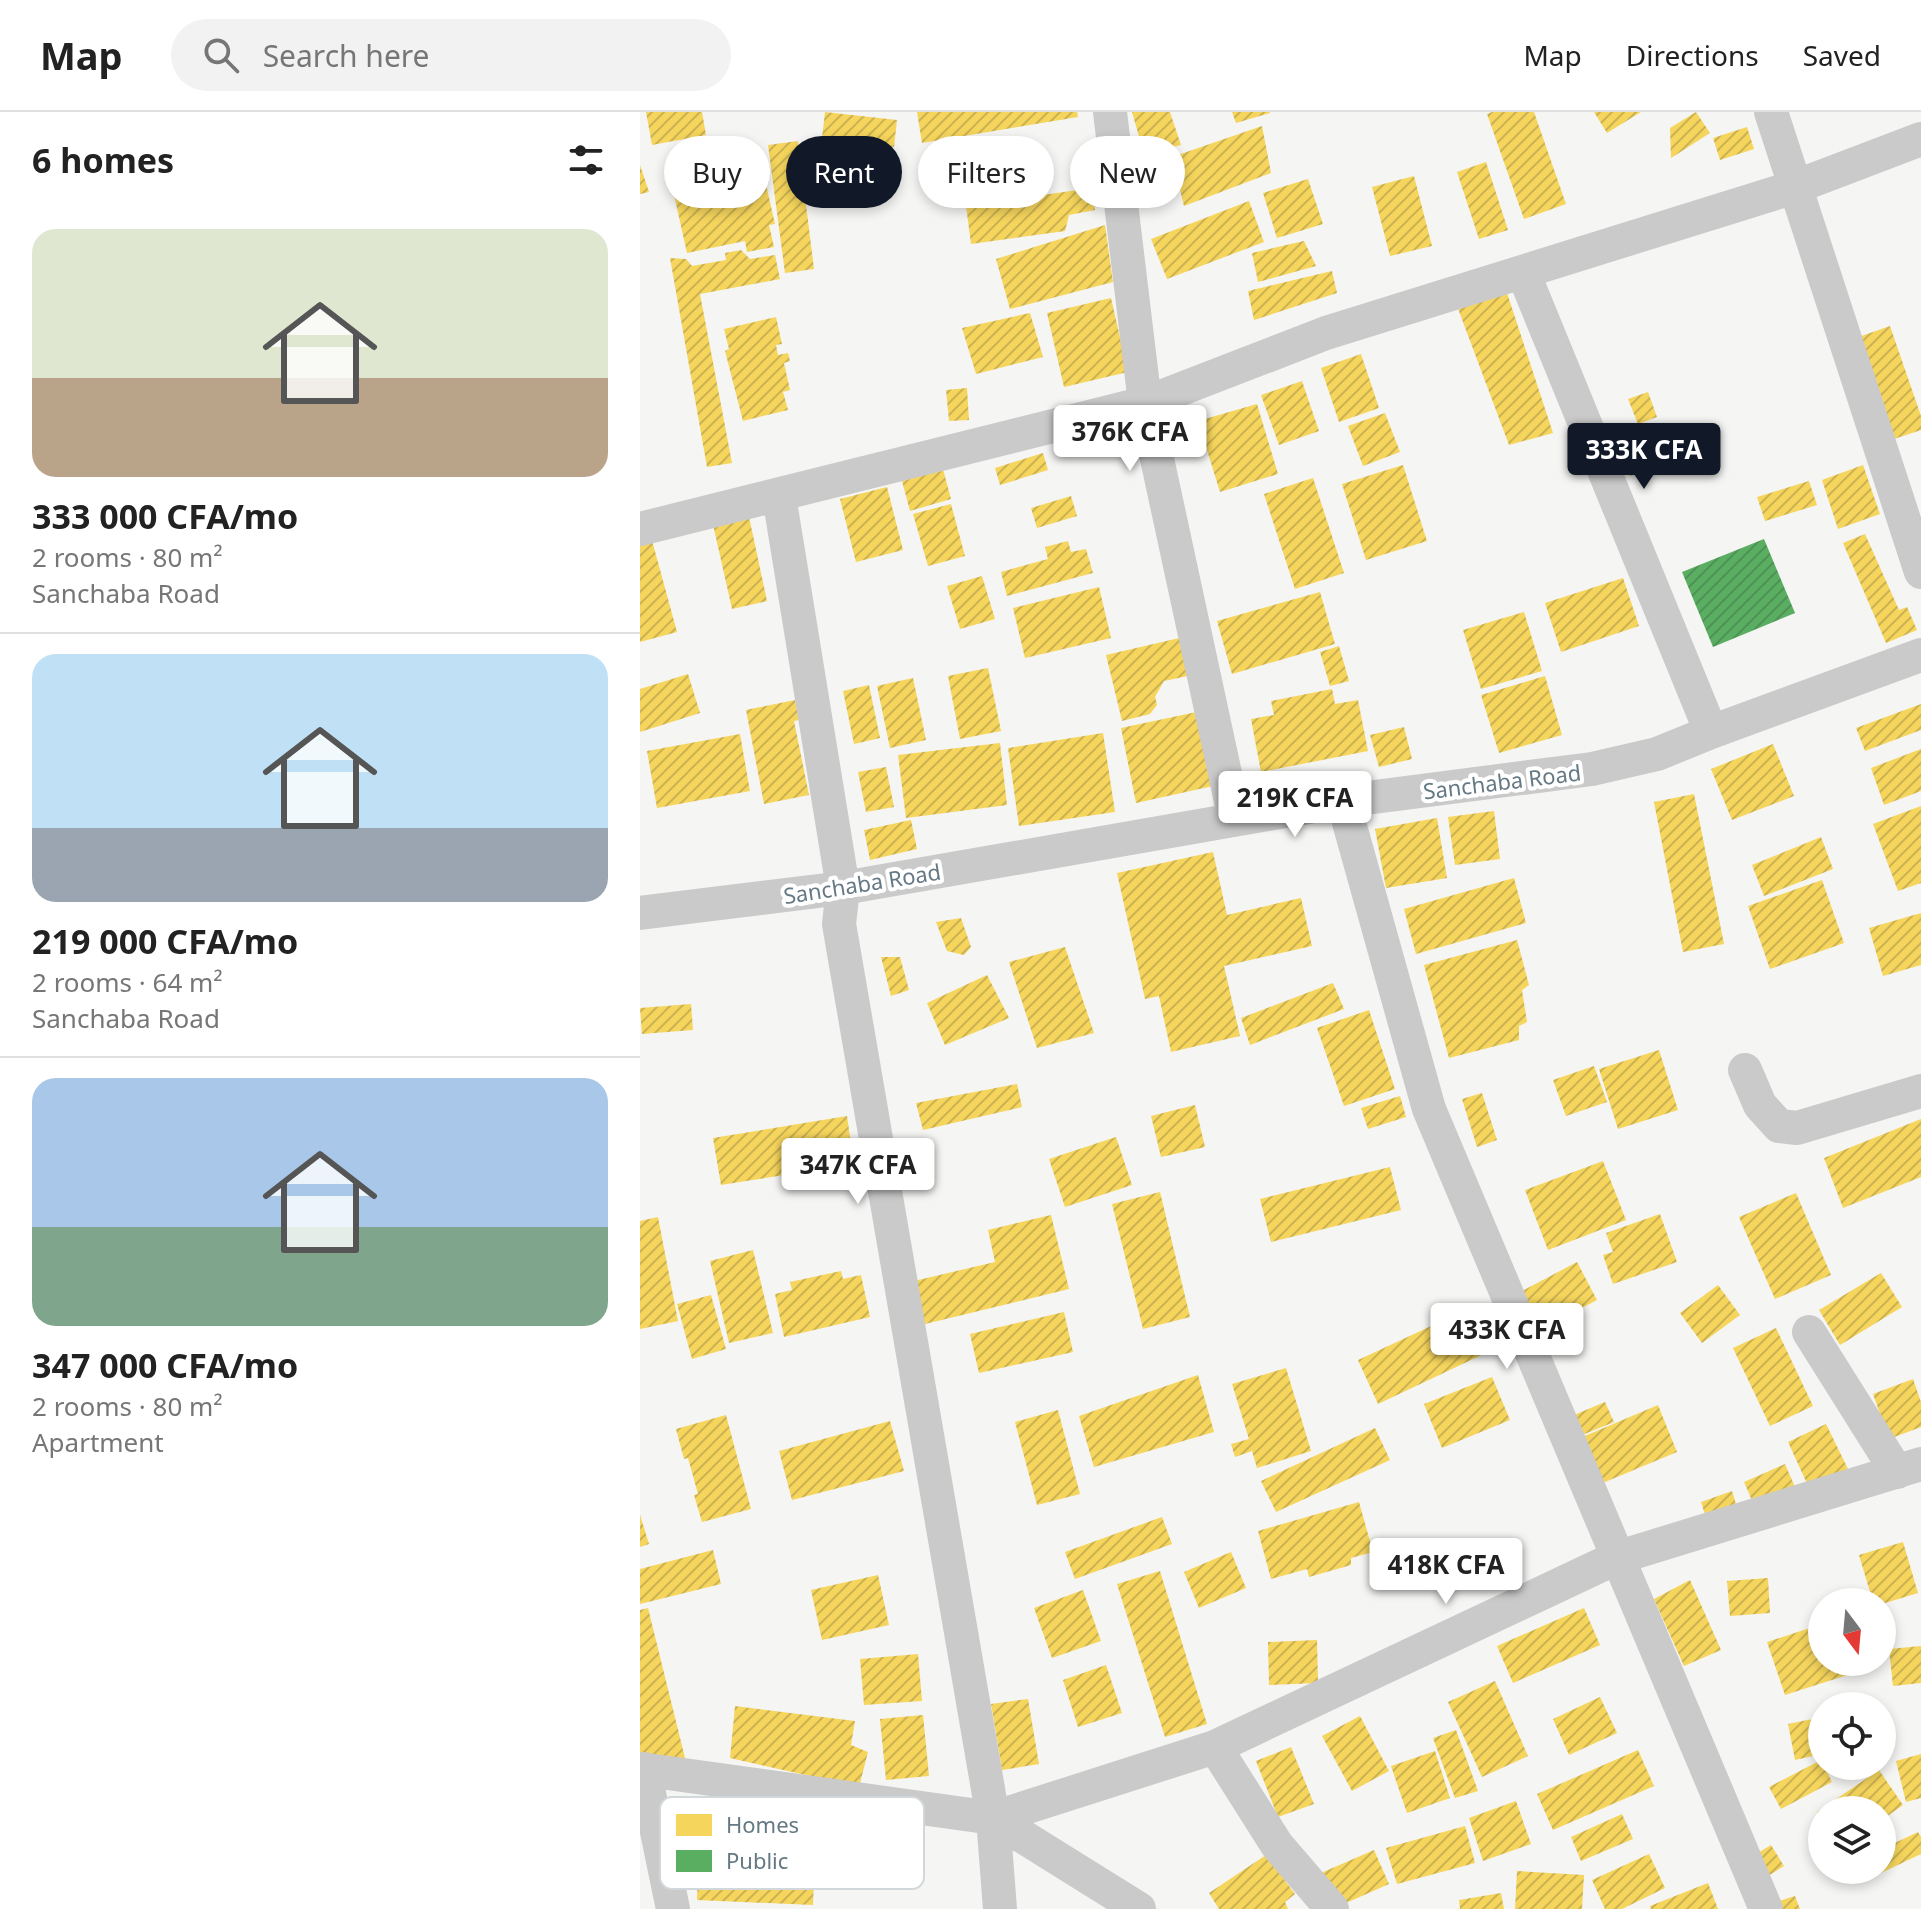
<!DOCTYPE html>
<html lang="en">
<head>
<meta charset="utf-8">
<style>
	:root { --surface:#fff; --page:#f2f2f2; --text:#222; --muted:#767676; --line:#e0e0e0; --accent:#111827 }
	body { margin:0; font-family:"Noto Sans",sans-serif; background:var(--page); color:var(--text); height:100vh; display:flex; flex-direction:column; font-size:30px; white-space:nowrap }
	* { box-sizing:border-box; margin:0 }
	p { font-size:26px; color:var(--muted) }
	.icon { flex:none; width:44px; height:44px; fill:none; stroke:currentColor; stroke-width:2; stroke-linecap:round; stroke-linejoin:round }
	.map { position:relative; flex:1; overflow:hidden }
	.details { display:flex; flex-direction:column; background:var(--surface); width:640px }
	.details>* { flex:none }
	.banner { position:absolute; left:24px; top:24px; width:760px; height:72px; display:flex; gap:16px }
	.needle { width:52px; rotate:164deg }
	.fabs { position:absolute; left:1168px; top:1476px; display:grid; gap:16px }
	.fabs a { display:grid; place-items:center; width:88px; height:88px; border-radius:50%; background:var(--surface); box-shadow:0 4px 12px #0003; font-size:40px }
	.price { position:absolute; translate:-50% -68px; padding:0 18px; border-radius:8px; background:#fff; color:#222; font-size:26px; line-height:52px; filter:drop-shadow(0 2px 4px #0008) }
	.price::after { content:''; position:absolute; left:50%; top:48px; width:24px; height:18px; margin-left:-12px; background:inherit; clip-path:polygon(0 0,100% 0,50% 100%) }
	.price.on { background:var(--accent); color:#fff }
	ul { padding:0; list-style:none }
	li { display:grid; align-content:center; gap:16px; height:424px; padding:0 32px }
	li+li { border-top:2px solid var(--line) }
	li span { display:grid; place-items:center; height:248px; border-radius:24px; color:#555 }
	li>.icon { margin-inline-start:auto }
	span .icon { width:144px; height:144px; fill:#fffc; stroke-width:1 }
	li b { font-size:34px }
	h2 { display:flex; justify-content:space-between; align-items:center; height:96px; padding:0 32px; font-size:34px }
	.tag { padding:0 28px; border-radius:36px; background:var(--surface); box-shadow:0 4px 12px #0003; font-size:28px; line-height:72px }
	.tag.on { background:var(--accent); color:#fff }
	header { display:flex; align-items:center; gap:48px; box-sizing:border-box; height:112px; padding:0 40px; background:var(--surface); border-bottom:2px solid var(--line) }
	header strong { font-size:38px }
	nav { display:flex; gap:44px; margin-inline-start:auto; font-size:28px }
	.search { width:560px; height:72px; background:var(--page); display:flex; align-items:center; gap:20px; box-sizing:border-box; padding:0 28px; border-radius:44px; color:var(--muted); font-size:30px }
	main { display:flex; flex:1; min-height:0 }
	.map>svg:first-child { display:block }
</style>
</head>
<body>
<header>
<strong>Map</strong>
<div class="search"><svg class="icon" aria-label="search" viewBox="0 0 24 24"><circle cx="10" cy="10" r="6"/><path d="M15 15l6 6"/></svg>Search here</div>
<nav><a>Map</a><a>Directions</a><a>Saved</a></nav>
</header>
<main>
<section class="details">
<h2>6 homes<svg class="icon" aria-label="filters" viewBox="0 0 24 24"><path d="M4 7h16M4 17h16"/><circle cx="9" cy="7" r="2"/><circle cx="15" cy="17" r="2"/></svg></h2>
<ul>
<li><span style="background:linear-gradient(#dfe7d0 60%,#b9a48a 0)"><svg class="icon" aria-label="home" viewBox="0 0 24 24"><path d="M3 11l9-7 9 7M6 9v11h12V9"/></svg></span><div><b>333 000 CFA/mo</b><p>2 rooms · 80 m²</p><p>Sanchaba Road</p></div></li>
<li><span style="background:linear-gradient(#bfe0f5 70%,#9aa5b1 0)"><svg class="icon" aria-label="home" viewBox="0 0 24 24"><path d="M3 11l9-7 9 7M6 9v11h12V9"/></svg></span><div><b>219 000 CFA/mo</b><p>2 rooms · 64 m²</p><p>Sanchaba Road</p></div></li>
<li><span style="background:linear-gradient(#a9c7e8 60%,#7fa58c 0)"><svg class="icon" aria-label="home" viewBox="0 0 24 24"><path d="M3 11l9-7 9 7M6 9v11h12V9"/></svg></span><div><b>347 000 CFA/mo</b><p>2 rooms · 80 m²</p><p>Apartment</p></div></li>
</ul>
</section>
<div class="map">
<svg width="1281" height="1797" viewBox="0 0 1281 1797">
	<defs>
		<pattern id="homes-hatch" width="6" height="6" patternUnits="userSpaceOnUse" patternTransform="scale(2)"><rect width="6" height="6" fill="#f6d55c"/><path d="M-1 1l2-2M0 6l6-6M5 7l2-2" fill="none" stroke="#cbb252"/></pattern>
		<pattern id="public-hatch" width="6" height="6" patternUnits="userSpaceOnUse" patternTransform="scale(2)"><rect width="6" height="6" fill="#5aae61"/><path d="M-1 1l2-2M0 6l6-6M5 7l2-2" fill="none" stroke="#4e9256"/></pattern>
	</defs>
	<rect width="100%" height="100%" fill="#f5f5f4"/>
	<!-- homes -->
	<path fill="url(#homes-hatch)" d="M6,0H62L66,23L12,33Z
		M185,0L257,8L254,35L182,26Z
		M277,0H437L438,5L282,31Z
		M492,0H530L541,33L504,42Z
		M592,0H630V1L596,11Z
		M852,0H894L926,92L884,107L847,2Z
		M954,0H1001L967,21Z
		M1056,0L1070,21L1031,46L1030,16Z
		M622,14L631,61L544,94L532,45Z
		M1107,15L1114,37L1080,48L1073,26Z
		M384,28L391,74L314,86L306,41Z
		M158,29L174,157L145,161L128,33Z
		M181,41L228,50L220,94L172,85Z
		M120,46L135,112L129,113L134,135L107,140L105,129L47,141L28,56L59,50L61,59Z
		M846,50L868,118L839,127L817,60Z
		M0,53L9,80L0,82Z
		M774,64L792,134L750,144L732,75Z
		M668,67L683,112L637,126L623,81Z
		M452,76L455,98L429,103L425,119L331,132L326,94Z
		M609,89L624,130L527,167L511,127Z
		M465,113L473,170L370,197L356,147Z
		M664,129L676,154L618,170L612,141Z
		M101,138L110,147L135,143L140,167L60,182L92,351L67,355L30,146L46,147L52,154L86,148L85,141Z
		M692,159L697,181L614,208L608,179Z
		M867,181L913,321L869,333L817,194Z
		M471,186L488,260L424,275L407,201Z
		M390,201L403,245L336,262L322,216Z
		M136,205L142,232L136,233L138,243L148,241L150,249L144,251L150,278L143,280L148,298L103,309L85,239L89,237L84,217Z
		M1250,214L1281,304V318L1245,330L1210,228Z
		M721,242L739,296L699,310L681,256Z
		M662,269L679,319L639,333L621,283Z
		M327,276L329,308L309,309L306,278Z
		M1008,280L1017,305L998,312L988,287Z
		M617,292L638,362L580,380L558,309Z
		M745,301L760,340L723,354L708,314Z
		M1010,330L1018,354L990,364L982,340Z
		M403,341L408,358L360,373L355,356Z
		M763,353L787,429L726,448L702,372Z
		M1223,353L1240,402L1198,417L1182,368Z
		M303,357L311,387L270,399L262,369Z
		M673,366L704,461L655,477L624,382Z
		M1169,369L1177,393L1125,409L1117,385Z
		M247,375L263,438L216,450L200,387Z
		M431,384L437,404L397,416L391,396Z
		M311,392L325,444L288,454L273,402Z
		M108,400L127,489L92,497L72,408Z
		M10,421L37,520L0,530V423Z
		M1225,422L1259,498L1267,495L1277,518L1246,531L1203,431Z
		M428,429L431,440L446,437L453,461L367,484L361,460L408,447L405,435Z
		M342,464L355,507L320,517L307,474Z
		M983,466L999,514L921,540L905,491Z
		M459,475L471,526L385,546L373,496Z
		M680,480L695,532L592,562L577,509Z
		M884,500L902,559L841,577L823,518Z
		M548,524L557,562L524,569L515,585L517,593L510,602L482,609L466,543Z
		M699,534L709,569L690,574L680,540Z
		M348,556L361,619L320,627L308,564Z
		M48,562L60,601L0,620V577Z
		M905,564L922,623L859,641L841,583Z
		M273,566L286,628L250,636L237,574Z
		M229,573L240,626L214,632L203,579Z
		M692,577L695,592L718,588L728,639L621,660L611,607L634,603L631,589Z
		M155,588L159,608L154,609L169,683L124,692L106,598Z
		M1281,592V618L1225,639L1216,616Z
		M566,598L582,672L496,691L481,616Z
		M764,615L772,647L739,655L730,623Z
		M463,621L475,700L379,714L368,636Z
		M100,622L110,679L17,696L7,639Z
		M360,631L367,693L266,706L258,643Z
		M1133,632L1154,684L1092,708L1071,657Z
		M1281,637V679L1244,693L1231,656Z
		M246,655L254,695L226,700L218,660Z
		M1054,682L1084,832L1043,840L1014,690Z
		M1281,694V771L1258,779L1233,712Z
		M854,699L860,747L815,753L808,705Z
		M797,706L807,766L746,776L735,717Z
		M271,708L277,737L230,748L224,718Z
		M1181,725L1193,757L1124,784L1112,753Z
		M573,740L587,803L661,786L672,834L584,854L600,924L531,940L519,884L505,887L477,761Z
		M874,766L886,811L776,842L764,797Z
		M1182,768L1204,831L1130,857L1108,794Z
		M1281,801V853L1243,864L1229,816Z
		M321,806L331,835L324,843L307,839L296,810Z
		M877,828L889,873L882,878L887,910L879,914V928L809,946L784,853Z
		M425,835L454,921L397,936L369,850Z
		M241,845H260L269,878L251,884Z
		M347,863L369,906L305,933L287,891Z
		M693,871L704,897L610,933L601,906Z
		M51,892L53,918L2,922L0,896Z
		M729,898L755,977L704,994L677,916Z
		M1019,938L1038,998L978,1017L959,957Z
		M954,954L967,990L926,1004L913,968Z
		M377,972L382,995L283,1018L276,991Z
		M842,981L857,1028L837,1035L822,987Z
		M760,984L766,1005L728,1017L721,996Z
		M555,993L565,1035L521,1045L511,1004Z
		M207,1004L214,1052L81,1073L73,1026Z
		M1281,1007V1065L1203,1096L1184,1046Z
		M476,1025L492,1073L425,1095L409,1047Z
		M963,1049L986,1108L908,1138L885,1078Z
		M750,1055L761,1098L631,1130L620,1087Z
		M520,1080L550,1205L503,1217L472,1092Z
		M1156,1081L1191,1163L1135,1187L1099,1105Z
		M1020,1102L1037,1150L973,1172L963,1143L973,1140L966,1121Z
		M411,1103L429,1177L285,1212L274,1169L355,1150L348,1118Z
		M18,1105L38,1209L0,1217V1109Z
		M113,1138L133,1221L89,1231L70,1149Z
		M937,1150L957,1188L902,1217L882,1179Z
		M201,1159L203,1167L221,1163L230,1205L144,1225L135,1182L152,1178L150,1170Z
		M1241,1161L1262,1195L1200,1233L1179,1198Z
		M1078,1173L1100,1203L1062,1231L1040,1201Z
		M71,1183L86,1237L52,1247L37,1192Z
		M830,1196L850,1239L738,1292L718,1248Z
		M424,1200L433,1240L339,1261L330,1222Z
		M1136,1216L1173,1294L1130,1314L1093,1236Z
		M646,1256L671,1339L617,1356L612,1339L595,1345L591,1332L609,1327L592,1272Z
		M558,1263L574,1320L454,1355L439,1304Z
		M852,1265L870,1308L802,1336L784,1292Z
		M1273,1267L1281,1290V1315L1249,1327L1233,1282Z
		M965,1290L974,1310L930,1328L922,1308Z
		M1018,1293L1037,1340L953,1375L933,1329Z
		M418,1298L440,1382L397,1393L375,1310Z
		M86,1303L111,1397L62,1410L54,1383L58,1382L48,1346L44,1347L36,1317Z
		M250,1309L264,1359L152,1388L139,1339Z
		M1186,1312L1208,1357L1169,1376L1148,1330Z
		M735,1316L750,1348L636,1400L621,1369Z
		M1145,1352L1158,1382L1117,1400L1104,1370Z
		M1092,1379L1099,1402L1068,1412L1061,1390Z
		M719,1390L733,1440L711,1446V1453L669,1465L667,1457L631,1467L618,1419Z
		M0,1403L9,1432L0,1435Z
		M522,1405L532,1432L435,1467L425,1440Z
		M1263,1430L1278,1481L1242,1492L1233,1490L1219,1443Z
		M73,1438L81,1472L0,1492V1457Z
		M591,1440L606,1476L559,1496L544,1460Z
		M520,1459L567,1612L525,1625L477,1472Z
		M238,1463L249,1513L182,1528L171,1478Z
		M1128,1466L1130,1501L1090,1504L1087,1469Z
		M1050,1468L1081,1538L1044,1554L1014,1487Z
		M443,1478L461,1529L412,1546L394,1496Z
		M8,1496L45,1646L0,1653V1498Z
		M944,1496L960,1533L873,1571L857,1534Z
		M1182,1512V1550H1220L1223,1558L1145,1583L1127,1530Z
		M677,1528L678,1571L629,1573L628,1530Z
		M1281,1534V1571L1253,1574L1249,1537Z
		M278,1542L282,1589L224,1593L220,1547Z
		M466,1553L482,1601L438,1615L423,1568Z
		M855,1569L888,1644L842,1665L808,1590Z
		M960,1585L977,1621L929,1643L913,1607Z
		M388,1587L399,1652L362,1658L351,1592Z
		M95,1594L215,1609L211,1633L228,1640L219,1675L90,1646Z
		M283,1603L289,1664L246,1668L240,1607Z
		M720,1604L749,1659L712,1679L682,1624Z
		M1182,1605V1642L1155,1648L1148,1612Z
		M816,1618L838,1679L815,1686L793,1626Z
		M651,1635L674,1692L638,1705L616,1649Z
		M998,1638L1014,1674L913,1718L897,1682Z
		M795,1639L810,1686L767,1701L751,1654Z
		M1281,1642V1686L1266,1690L1256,1649Z
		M1181,1648L1192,1670L1141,1697L1129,1675Z
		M1239,1658L1263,1693L1242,1708V1698H1182V1706L1177,1700Z
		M876,1689L891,1732L843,1749L829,1706Z
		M982,1702L993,1727L941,1749L931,1725Z
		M825,1714L835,1751L757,1772L746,1736Z
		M90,1717L176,1720L173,1793L57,1788L58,1752L88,1753Z
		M1278,1720L1281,1725V1742L1220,1771L1213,1758H1242V1737Z
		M1131,1733L1144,1754L1119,1770L1106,1748Z
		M734,1738L749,1772L697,1795L681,1761Z
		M1009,1742L1025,1776L982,1797H965L952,1768Z
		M626,1743L655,1782L645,1790L648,1797H579L569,1781Z
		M877,1759L944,1763L942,1797H875Z
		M1068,1771L1078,1797H1011L1010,1794Z
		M861,1781L864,1797H820L819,1788Z
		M1155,1784L1160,1797H1127L1126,1793Z"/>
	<!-- public -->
	<path fill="url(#public-hatch)" d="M1124,427L1155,501L1073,535L1042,460Z"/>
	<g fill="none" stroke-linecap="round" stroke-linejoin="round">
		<!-- minor -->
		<path stroke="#cacacb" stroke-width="34" d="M470,0L505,291L595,708
			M1131,0L1281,460
			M883,160L1071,620
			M139,384L203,776L199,812L353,1706L360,1797
			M0,417L505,291L686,221L1155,75L1281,27
			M703,689L789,997L1126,1797
			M0,801L203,776L703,689L952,657L1017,642L1071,620L1281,543
			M1105,958L1120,993L1139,1014L1157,1016L1281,979
			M1169,1220L1257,1360
			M575,1635L637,1733L692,1797
			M0,1657L353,1706L499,1797
			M4,1657L33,1797
			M353,1706L575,1635L976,1446L1281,1352"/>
	</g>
	<g text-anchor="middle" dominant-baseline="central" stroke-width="8" stroke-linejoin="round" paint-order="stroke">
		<!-- street labels -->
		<g font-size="22" fill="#657984" stroke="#fff">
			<text transform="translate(862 669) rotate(-7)">Sanchaba Road</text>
			<text transform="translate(222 771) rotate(-9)">Sanchaba Road</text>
		</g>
	</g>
	<!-- legend -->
	<rect x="20" y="1685" width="264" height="92" rx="12" fill="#fff" stroke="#d1d7da" stroke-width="2"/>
	<rect x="36" y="1702" width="36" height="22" fill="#f6d55c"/>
	<rect x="36" y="1738" width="36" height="22" fill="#5aae61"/>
	<g font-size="22" fill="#657984">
		<text x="86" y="1721">Homes</text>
		<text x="86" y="1757">Public</text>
	</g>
</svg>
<div class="fabs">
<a><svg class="needle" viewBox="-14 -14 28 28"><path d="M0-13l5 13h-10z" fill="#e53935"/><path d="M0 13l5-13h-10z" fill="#767676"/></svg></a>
<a><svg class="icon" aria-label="locate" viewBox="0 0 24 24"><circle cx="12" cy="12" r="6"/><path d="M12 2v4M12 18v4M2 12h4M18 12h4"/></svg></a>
<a><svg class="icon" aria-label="layers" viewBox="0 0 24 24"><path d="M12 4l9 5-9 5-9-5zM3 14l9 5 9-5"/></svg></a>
</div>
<b class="price" style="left:490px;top:361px">376K CFA</b>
<b class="price on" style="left:1004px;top:379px">333K CFA</b>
<b class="price" style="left:655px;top:727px">219K CFA</b>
<b class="price" style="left:218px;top:1094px">347K CFA</b>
<b class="price" style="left:867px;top:1259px">433K CFA</b>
<b class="price" style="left:806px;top:1494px">418K CFA</b>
<div class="banner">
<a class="tag">Buy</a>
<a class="tag on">Rent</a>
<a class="tag">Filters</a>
<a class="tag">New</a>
</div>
</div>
</main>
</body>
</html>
